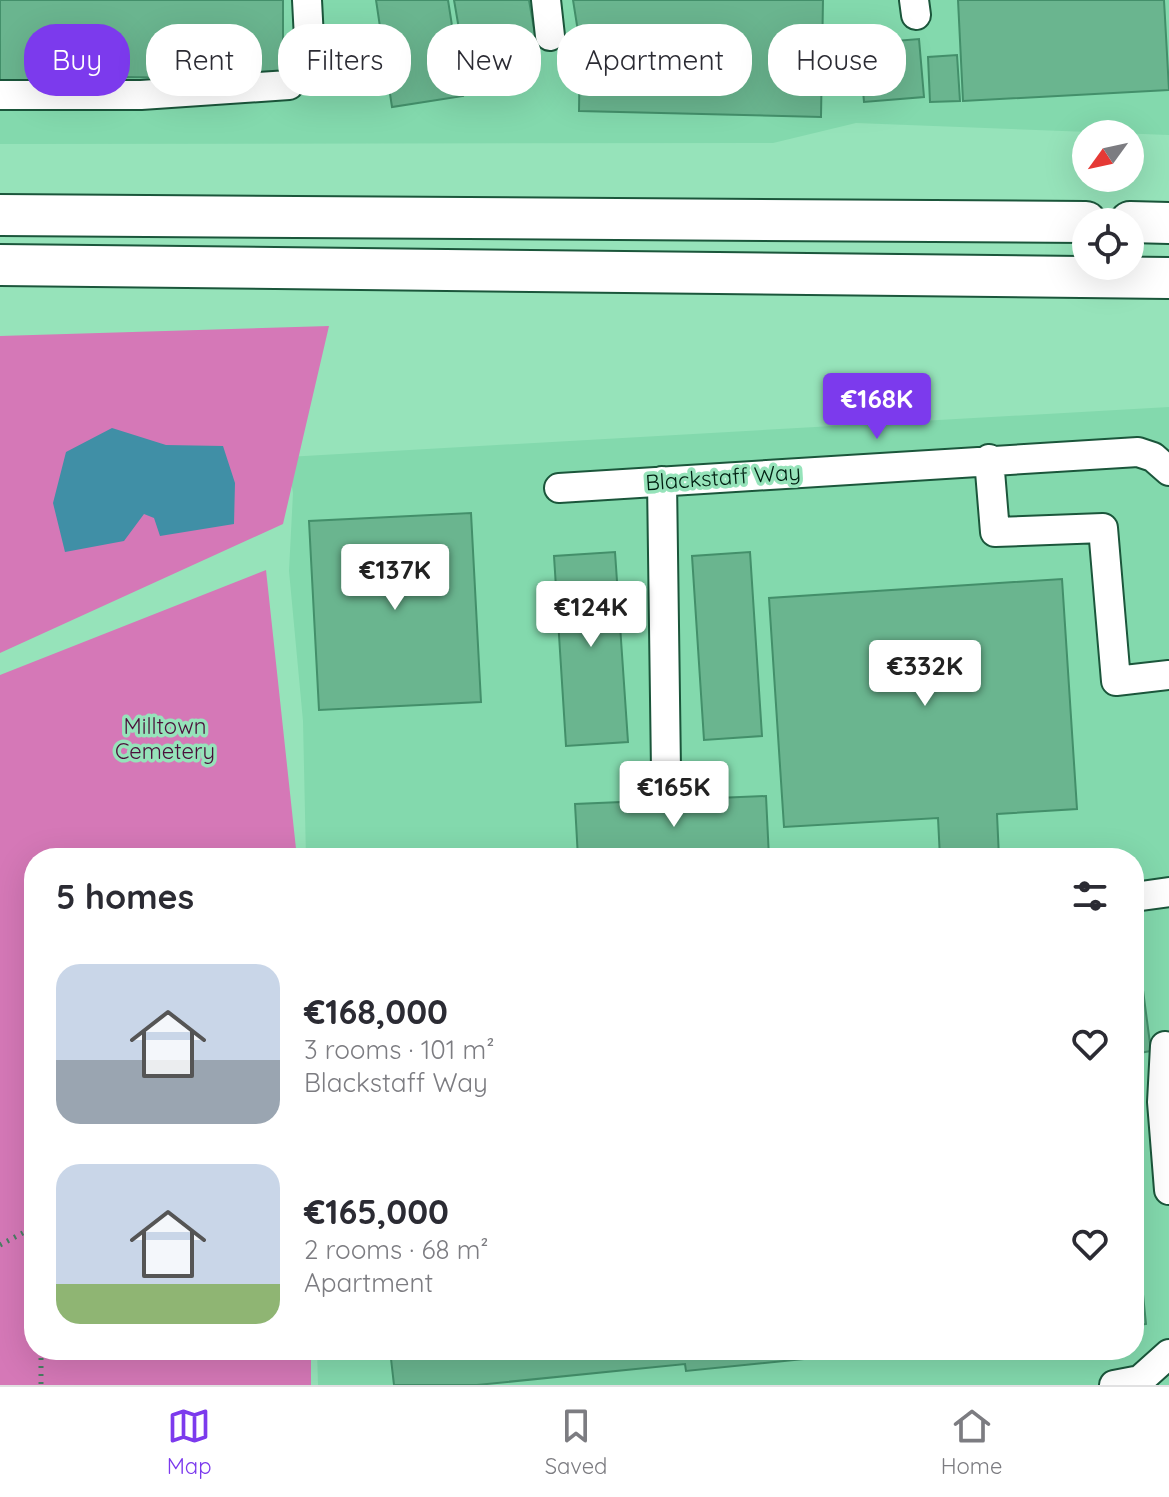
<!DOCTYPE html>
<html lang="en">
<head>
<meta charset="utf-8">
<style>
	:root { --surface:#fff; --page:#f7f7f7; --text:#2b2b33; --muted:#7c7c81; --line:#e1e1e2; --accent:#7c3aed }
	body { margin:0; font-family:Quicksand,sans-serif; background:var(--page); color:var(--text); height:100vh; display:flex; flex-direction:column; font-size:30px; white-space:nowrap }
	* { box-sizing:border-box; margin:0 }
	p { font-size:26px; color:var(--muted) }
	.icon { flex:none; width:44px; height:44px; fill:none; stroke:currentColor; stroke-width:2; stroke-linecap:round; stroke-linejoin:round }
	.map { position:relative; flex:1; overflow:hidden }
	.sheet { position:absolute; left:24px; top:848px; width:1120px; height:512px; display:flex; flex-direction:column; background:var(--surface); border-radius:32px; box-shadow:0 8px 32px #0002 }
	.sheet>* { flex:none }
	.hud { position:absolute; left:24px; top:24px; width:1122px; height:72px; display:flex; gap:16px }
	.needle { width:52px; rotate:237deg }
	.controls { position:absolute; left:1072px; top:120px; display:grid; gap:16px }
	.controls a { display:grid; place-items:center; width:72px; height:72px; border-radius:50%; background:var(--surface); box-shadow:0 8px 32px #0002; font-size:40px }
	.price { position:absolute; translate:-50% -68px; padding:0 18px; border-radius:8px; background:#fff; color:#222; font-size:26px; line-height:52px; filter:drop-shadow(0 2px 4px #0008) }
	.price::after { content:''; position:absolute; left:50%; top:48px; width:24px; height:18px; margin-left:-12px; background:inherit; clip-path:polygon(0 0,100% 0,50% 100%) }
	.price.on { background:var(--accent); color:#fff }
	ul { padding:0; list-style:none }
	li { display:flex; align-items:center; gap:24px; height:200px; padding:0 32px }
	li span { display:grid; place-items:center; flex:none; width:224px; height:160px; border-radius:24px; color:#555 }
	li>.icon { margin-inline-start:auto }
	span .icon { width:96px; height:96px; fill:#fffc; stroke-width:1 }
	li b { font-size:34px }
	h2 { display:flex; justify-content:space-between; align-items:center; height:96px; padding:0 32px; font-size:34px }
	.pill { padding:0 28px; border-radius:32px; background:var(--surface); box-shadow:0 8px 32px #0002; font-size:28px; line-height:72px }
	.pill.on { background:var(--accent); color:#fff }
	.tab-bar { display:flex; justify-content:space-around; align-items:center; height:112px; border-top:2px solid var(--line); background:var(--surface); font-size:22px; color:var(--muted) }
	.tab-bar a { display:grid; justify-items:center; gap:4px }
	.tab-bar .on { color:var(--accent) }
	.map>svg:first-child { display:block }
</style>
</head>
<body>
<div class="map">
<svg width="1169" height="1385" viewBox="0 0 1169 1385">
	<rect width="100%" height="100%" fill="#96e3ba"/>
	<!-- built -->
	<path fill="#83d9ad" d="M0,0H1169V135L856,123L773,143L0,144Z
		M1169,407V1385H318L317,1350H1134V858H306L303,721L289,571L293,493L287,457Z"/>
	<!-- green -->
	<path fill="#d578b7" d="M329,326L283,524L0,653V336Z
		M266,570L297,858H34V1350H311V1385H0V675Z"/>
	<!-- water -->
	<path fill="#408fa6" d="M112,428L166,445L223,446L235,483L234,524L160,536L154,518L144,514L124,541L65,552L53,503L66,452Z"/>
	<!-- building -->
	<path fill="#6ab58f" stroke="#438f6a" stroke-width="2" d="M0,0H283V79L120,77V91L0,90Z
		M376,0H448L463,96L392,107Z
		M454,0H529L538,52L465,64Z
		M573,0H823L821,117L579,111L580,44Z
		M958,0H1164L1169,90L963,101Z
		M919,39L924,97L864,102L859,44Z
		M957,55L960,101L930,102L928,57Z
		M471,513L481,702L319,710L309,521Z
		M615,552L628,742L566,746L554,556Z
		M750,552L762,736L704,740L692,556Z
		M1062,579L1077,809L997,814L999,858H940L938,818L784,827L769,598Z
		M766,796L769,858H578L575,804Z
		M1141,975L1151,1051L1134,1054V976Z
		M1134,1206L1146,1324L1134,1326Z
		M390,1350H893L686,1371L685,1364L477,1385H394Z"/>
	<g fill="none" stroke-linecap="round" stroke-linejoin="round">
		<!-- minor casing -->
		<g stroke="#1b563b" stroke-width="32">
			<path id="minor" d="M546,0L550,36
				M914,0L916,15
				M0,95H141L289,85L310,58L307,0
				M989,459L995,532L1103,528L1116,681L1169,675
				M662,481L666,770
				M559,488L1138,452L1153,457L1169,471
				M1134,897L1169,892
				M1165,1046L1162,1102L1169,1190
				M1114,1385L1140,1380L1169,1354"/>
		</g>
		<!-- highway casing -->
		<g stroke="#1b563b" stroke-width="44">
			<path id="highway" d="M0,215L1086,222
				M1130,222L1169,223
				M0,265L1169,278"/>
		</g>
		<!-- path -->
		<path stroke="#487d62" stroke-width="5" stroke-dasharray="2 6" stroke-linecap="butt" d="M0,1245L34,1227
			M41,1350V1385"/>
		<!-- minor -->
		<use href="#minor" stroke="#fff" stroke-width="28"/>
		<!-- highway -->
		<use href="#highway" stroke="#fff" stroke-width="40"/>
	</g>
	<g text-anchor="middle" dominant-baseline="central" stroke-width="7" stroke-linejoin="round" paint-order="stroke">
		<!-- street labels -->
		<g font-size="22" fill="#001f11" stroke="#96e3ba">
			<text transform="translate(723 477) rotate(-4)">Blackstaff Way</text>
		</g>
		<!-- park labels -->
		<g font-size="22" fill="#4a0f3a" stroke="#96e3ba">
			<text x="165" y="726">Milltown<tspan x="165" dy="25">Cemetery</tspan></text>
		</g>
	</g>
</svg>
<div class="controls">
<a><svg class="needle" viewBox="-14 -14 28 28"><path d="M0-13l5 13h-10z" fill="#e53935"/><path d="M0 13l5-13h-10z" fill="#7c7c81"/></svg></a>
<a><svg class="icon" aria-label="locate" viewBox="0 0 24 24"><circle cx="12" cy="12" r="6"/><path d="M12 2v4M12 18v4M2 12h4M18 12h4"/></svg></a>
</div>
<b class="price on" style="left:877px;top:441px">€168K</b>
<b class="price" style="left:395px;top:612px">€137K</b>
<b class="price" style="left:591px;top:649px">€124K</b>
<b class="price" style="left:925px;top:708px">€332K</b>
<b class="price" style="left:674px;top:829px">€165K</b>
<div class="hud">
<a class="pill on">Buy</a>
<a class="pill">Rent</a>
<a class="pill">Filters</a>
<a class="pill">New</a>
<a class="pill">Apartment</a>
<a class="pill">House</a>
</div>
<section class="sheet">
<h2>5 homes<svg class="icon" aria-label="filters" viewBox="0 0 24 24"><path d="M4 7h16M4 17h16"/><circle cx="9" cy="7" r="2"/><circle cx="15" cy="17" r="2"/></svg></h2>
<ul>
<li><span style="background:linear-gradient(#c9d6e8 60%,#9aa5b1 0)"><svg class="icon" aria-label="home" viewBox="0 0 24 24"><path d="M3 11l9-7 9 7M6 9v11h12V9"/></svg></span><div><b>€168,000</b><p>3 rooms · 101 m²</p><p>Blackstaff Way</p></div><svg class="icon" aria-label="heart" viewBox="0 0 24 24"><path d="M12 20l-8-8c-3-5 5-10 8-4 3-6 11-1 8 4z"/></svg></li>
<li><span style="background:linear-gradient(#c9d6e8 75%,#8fb573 0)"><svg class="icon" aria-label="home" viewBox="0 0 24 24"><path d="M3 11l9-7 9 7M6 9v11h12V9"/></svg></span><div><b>€165,000</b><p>2 rooms · 68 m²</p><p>Apartment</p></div><svg class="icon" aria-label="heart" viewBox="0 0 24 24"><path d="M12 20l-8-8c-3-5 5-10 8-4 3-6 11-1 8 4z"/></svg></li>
</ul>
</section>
</div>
<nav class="tab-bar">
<a class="on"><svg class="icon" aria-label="map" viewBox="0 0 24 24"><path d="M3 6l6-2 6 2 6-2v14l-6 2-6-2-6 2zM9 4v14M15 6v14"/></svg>Map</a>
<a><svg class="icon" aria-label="saved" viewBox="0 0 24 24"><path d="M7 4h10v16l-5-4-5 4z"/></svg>Saved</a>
<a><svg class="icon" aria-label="home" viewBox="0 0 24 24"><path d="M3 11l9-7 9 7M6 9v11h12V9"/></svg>Home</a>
</nav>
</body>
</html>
